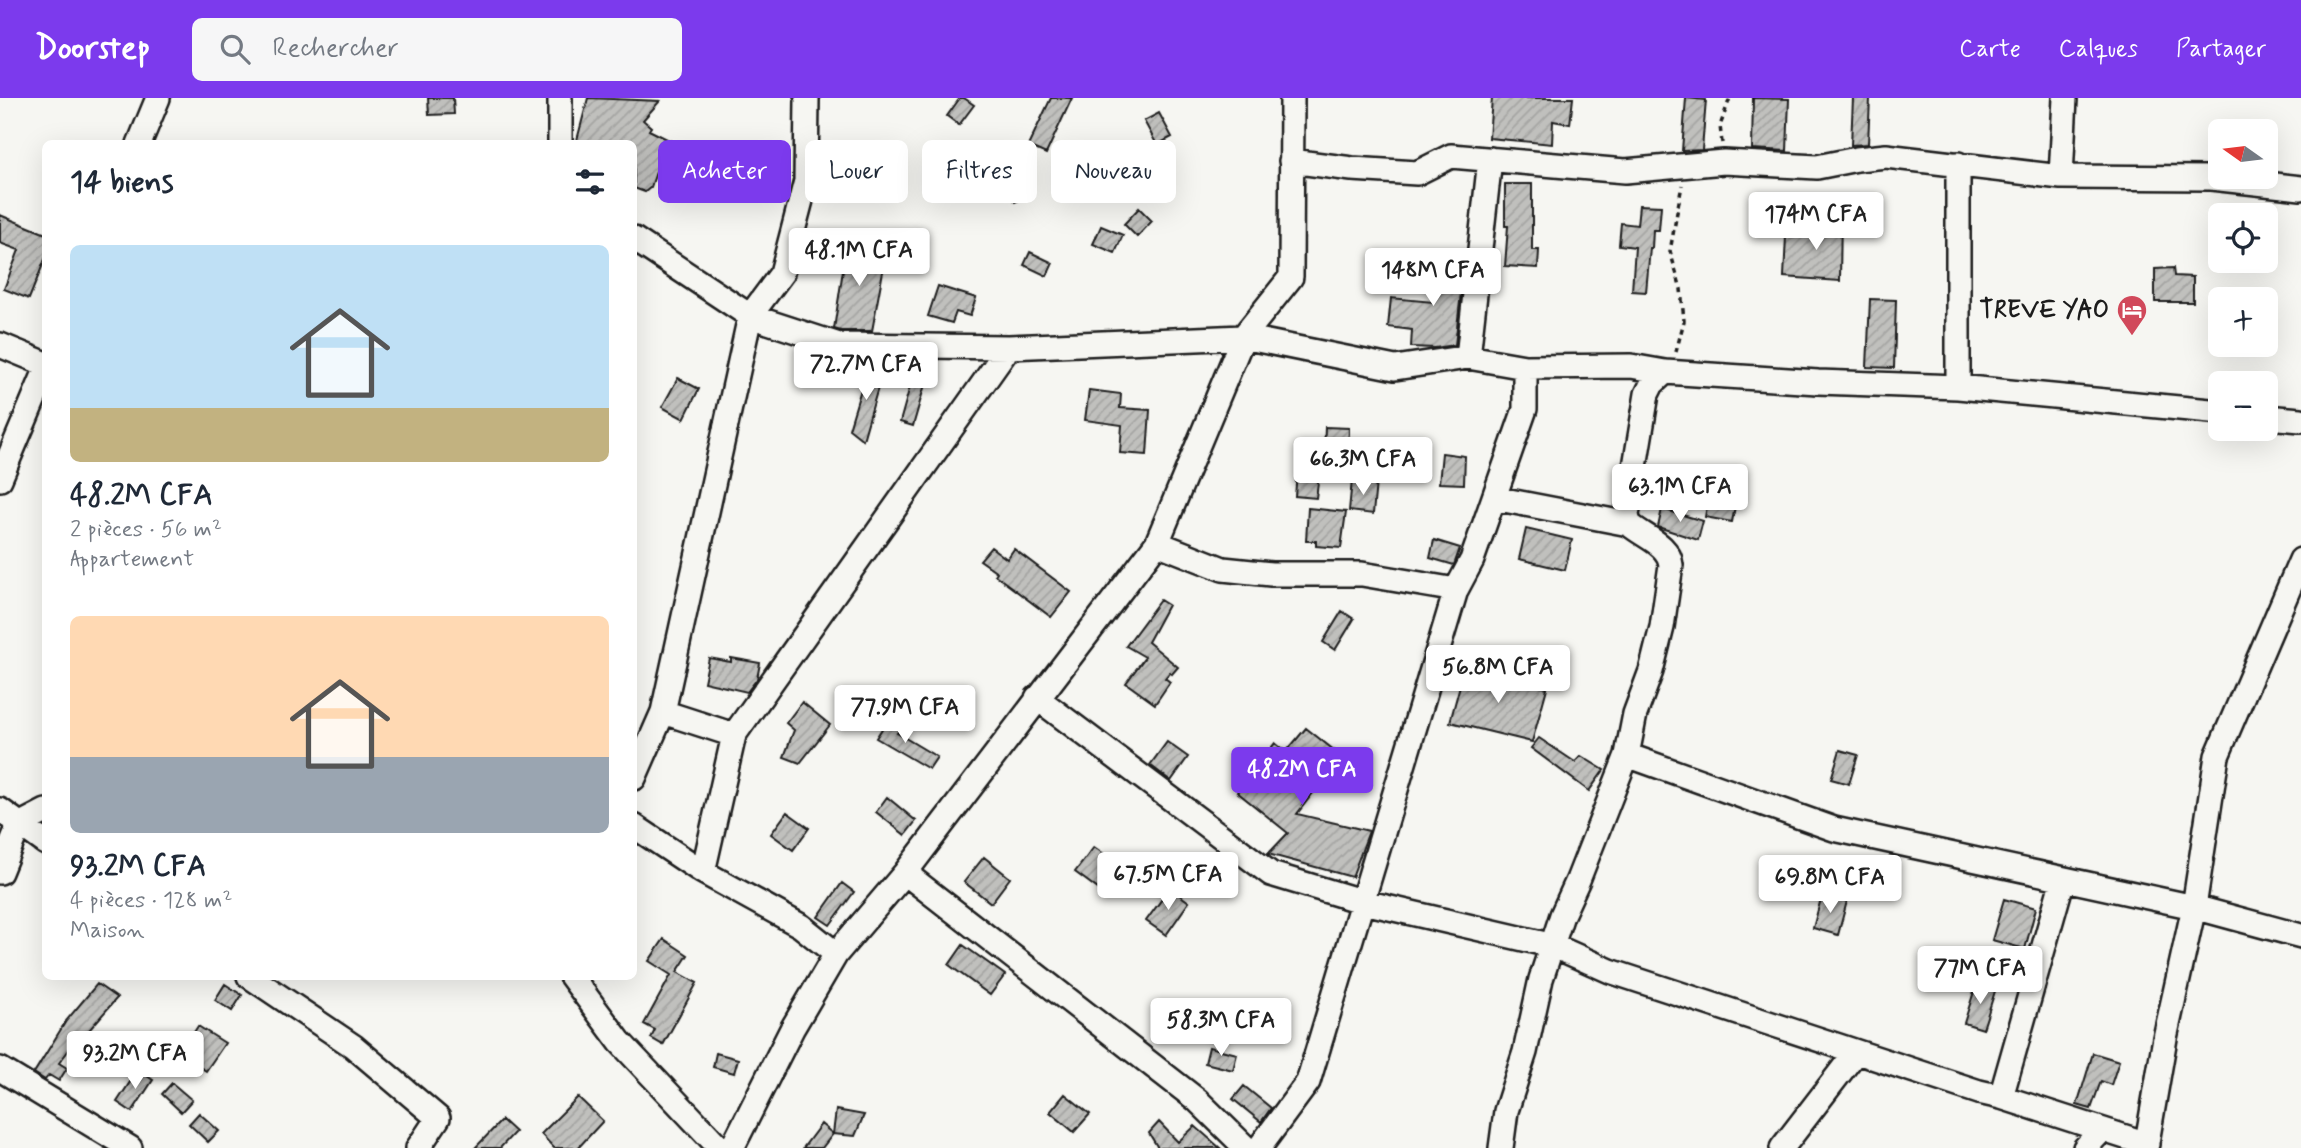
<!DOCTYPE html>
<html lang="fr">
<head>
<meta charset="utf-8">
<style>
	:root { --surface:#fff; --page:#f6f6f7; --text:#1f2937; --muted:#747a83; --accent:#7c3aed }
	body { margin:0; font-family:Mynerve,sans-serif; background:var(--page); color:var(--text); height:100vh; display:flex; flex-direction:column; font-size:26px; white-space:nowrap }
	* { box-sizing:border-box; margin:0 }
	p { font-size:23px; color:var(--muted) }
	.icon { flex:none; width:38px; height:38px; fill:none; stroke:currentColor; stroke-width:2; stroke-linecap:round; stroke-linejoin:round }
	.map { position:relative; flex:1; overflow:hidden }
	.side { position:absolute; left:42px; top:42px; width:595px; height:840px; display:flex; flex-direction:column; background:var(--surface); border-radius:10px; box-shadow:0 7px 28px #0002 }
	.side>* { flex:none }
	.banner { position:absolute; left:658px; top:42px; width:665px; height:63px; display:flex; gap:14px }
	.needle { width:46px; rotate:284deg }
	.fabs { position:absolute; left:2208px; top:21px; display:grid; gap:14px }
	.fabs a { display:grid; place-items:center; width:70px; height:70px; border-radius:10px; background:var(--surface); box-shadow:0 7px 28px #0002; font-size:35px }
	.price { position:absolute; translate:-50% -60px; padding:0 16px; border-radius:7px; background:#fff; color:#222; font-size:23px; line-height:46px; filter:drop-shadow(0 2px 4px #0008) }
	.price::after { content:''; position:absolute; left:50%; top:42px; width:21px; height:16px; margin-left:-10px; background:inherit; clip-path:polygon(0 0,100% 0,50% 100%) }
	.price.on { background:var(--accent); color:#fff }
	ul { padding:0; list-style:none }
	li { display:grid; align-content:center; gap:14px; height:371px; padding:0 28px }
	li span { display:grid; place-items:center; height:217px; border-radius:10px; color:#555 }
	li>.icon { margin-inline-start:auto }
	span .icon { width:126px; height:126px; fill:#fffc; stroke-width:1 }
	li b { font-size:30px }
	h2 { display:flex; justify-content:space-between; align-items:center; height:84px; padding:0 28px; font-size:30px }
	.tag { padding:0 24px; border-radius:10px; background:var(--surface); box-shadow:0 7px 28px #0002; font-size:24px; line-height:63px }
	.tag.on { background:var(--accent); color:#fff }
	header { display:flex; align-items:center; gap:42px; box-sizing:border-box; height:98px; padding:0 35px; background:var(--accent); color:#fff }
	header strong { font-size:33px }
	nav { display:flex; gap:38px; margin-inline-start:auto; font-size:24px }
	.search { width:490px; height:63px; background:var(--page); display:flex; align-items:center; gap:18px; box-sizing:border-box; padding:0 24px; border-radius:10px; color:var(--muted); font-size:26px }
	.map>svg:first-child { display:block }
</style>
</head>
<body>
<header>
<strong>Doorstep</strong>
<div class="search"><svg class="icon" aria-label="search" viewBox="0 0 24 24"><circle cx="10" cy="10" r="6"/><path d="M15 15l6 6"/></svg>Rechercher</div>
<nav><a>Carte</a><a>Calques</a><a>Partager</a></nav>
</header>
<div class="map">
<svg width="2301" height="1050" viewBox="0 0 2301 1050">
	<defs>
		<pattern id="building-hatch" width="6" height="6" patternUnits="userSpaceOnUse" patternTransform="scale(1.75)"><rect width="6" height="6" fill="#c0c0bd"/><path d="M-1 1l2-2M0 6l6-6M5 7l2-2" fill="none" stroke="#a4a4a2"/></pattern>
	</defs>
	<rect width="100%" height="100%" fill="#f6f6f2"/>
	<filter id="ink" filterUnits="userSpaceOnUse"><feTurbulence type="fractalNoise" baseFrequency=".0143" numOctaves="2"/><feDisplacementMap in="SourceGraphic" scale="14" xChannelSelector="R" yChannelSelector="G"/><feConvolveMatrix kernelMatrix="1 2 1 2 8 2 1 2 1" color-interpolation-filters="sRGB"/></filter>
	<g filter="url(#ink)">
		<!-- building -->
		<path fill="url(#building-hatch)" stroke="#1c1c1c" stroke-width="2" d="M428,0H453L454,16L429,17Z
			M588,0L660,3L643,22L651,29L649,32L677,46L667,65L660,62L651,89L645,94L634,90V46H576Z
			M960,0H964L974,7L959,27L947,18Z
			M1051,0H1072L1046,56L1028,48Z
			M1492,0H1573L1570,26L1553,23L1552,46L1489,40Z
			M1686,0L1706,2L1702,52L1682,53Z
			M1753,0L1789,1L1787,53L1752,51Z
			M1853,0H1870L1868,46L1851,47Z
			M1159,15L1172,39L1157,47L1144,23Z
			M1013,63L1030,97L1015,104L999,70Z
			M1505,86H1532V152H1539L1538,170L1505,168L1508,128H1505Z
			M1639,107L1661,108L1659,132H1653L1652,150H1650L1646,194L1632,193L1635,149L1619,147L1621,125L1637,127Z
			M1139,110L1152,123L1137,139L1124,126Z
			M1818,115L1841,116L1840,183L1784,179L1786,138L1816,139Z
			M0,117L46,136V159L29,201L4,191L19,152L0,145Z
			M1101,128L1123,137L1115,155L1093,146Z
			M848,139L886,157L872,233H841L834,231Z
			M1030,154L1053,165L1047,178L1024,167Z
			M1435,158L1465,160L1455,247L1435,250L1411,249L1412,232L1388,229L1391,200L1433,204Z
			M2173,170L2174,178L2193,179V204H2155V171Z
			M938,188L976,200L970,218L956,214L952,225L928,218Z
			M1870,201L1896,202L1894,270L1867,269Z
			M868,268L883,272L863,342L849,331Z
			M914,274L928,276L913,328L900,324Z
			M678,280L699,291L684,321L662,309Z
			M1089,292L1121,296L1120,310L1150,312L1147,357L1120,355L1122,327L1085,322Z
			M1325,329L1349,330L1347,379L1323,378Z
			M1442,355L1465,358L1464,386L1439,385Z
			M1297,375L1319,377L1316,400L1295,398Z
			M1352,382L1376,384L1373,416L1349,413Z
			M1710,391L1737,398L1732,424L1705,419Z
			M1308,410L1346,414L1341,450L1316,448V443H1306Z
			M1662,411L1703,423L1698,442L1658,429Z
			M1526,431L1572,442L1565,472L1519,461Z
			M1434,442L1460,450L1454,467L1430,460Z
			M991,449L1007,461L1014,451L1071,494L1051,519L995,477L997,474L980,462Z
			M1160,502L1168,507L1148,544L1178,569L1172,576L1170,574L1165,580L1170,584L1155,606L1126,585L1145,559L1126,548Z
			M1342,513L1354,521L1335,552L1323,544Z
			M709,560L731,564V560L760,565L757,581L747,594L704,584Z
			M1465,569L1547,590L1532,644L1450,624Z
			M802,604L830,627L800,665L784,659L794,632L786,625Z
			M889,620L902,629L897,635L937,659L929,671L876,640Z
			M1306,630L1335,653L1316,677L1323,682L1297,716L1369,733L1352,779L1268,756L1288,735L1237,694L1275,645L1286,654Z
			M1539,640L1575,664L1581,658L1604,672L1589,693L1531,650Z
			M1167,644L1188,659L1171,683L1150,667Z
			M1840,652L1858,657L1849,686L1831,681Z
			M887,699L916,723L905,737L876,714Z
			M787,714L809,730L793,752L771,736Z
			M1094,749L1116,764L1098,791L1075,774Z
			M984,759L1010,780L991,805L964,784Z
			M842,785L854,794L830,827L818,819Z
			M1170,790L1189,804L1166,837L1146,823Z
			M1822,797L1847,803L1838,837L1813,830Z
			M2004,801L2036,810L2025,851L1992,842Z
			M664,841L688,857L677,874L697,885L663,947L651,940L655,932L644,926L671,877L649,863Z
			M963,847L1005,877L990,897L949,867Z
			M1977,884L1996,890L1983,931L1964,925Z
			M97,886L117,900L84,938L81,936L59,965L67,970L59,983L49,977L45,982L34,975L66,923Z
			M225,886L242,897L232,913L215,902Z
			M198,928L225,945L206,973L180,956Z
			M1209,949L1237,956L1233,972L1205,965Z
			M716,955L738,961L734,975L713,969Z
			M2093,955L2119,963L2111,987L2101,983L2091,1011L2077,1007Z
			M138,972L153,982L132,1014L117,1004Z
			M172,985L192,1002L181,1014L162,996Z
			M1244,988L1271,1010L1261,1024L1233,1001Z
			M1065,996L1090,1016L1074,1034L1050,1014Z
			M578,999L603,1023L578,1050H554L541,1036Z
			M836,1012L864,1017L855,1038L833,1036Z
			M199,1015L219,1033L208,1044L189,1026Z
			M502,1022L515,1034L500,1050H475Z
			M1159,1024L1178,1044L1195,1028L1220,1050H1158L1149,1035Z
			M821,1026L833,1036L822,1050H803Z"/>
		<g fill="none" stroke-linecap="round" stroke-linejoin="round">
			<!-- minor casing -->
			<g stroke="#1c1c1c" stroke-width="28">
				<path id="minor" d="M139,46L158,0
					M560,46V0
					M1291,63L1352,71L1417,75L1451,58L1625,73L1724,64L1817,69L1857,61L1886,58L2061,79L2211,80L2301,90
					M1958,66V289
					M2061,79L2065,0
					M634,141L750,218L839,247L1009,249L1243,239L1395,270L1468,259L1525,269L1631,268L1665,274L1818,284L1958,289L2221,314
					M0,247L46,266
					M1468,259L1490,61
					M2266,319L2301,322
					M0,381L46,272
					M1494,400L1629,426
					M1157,445L1223,471L1271,476H1362L1456,492
					M1037,600L1271,776L1364,804L1554,848L1610,873L1979,994L2001,999L2147,1046
					M663,614L734,637
					M1627,657L1834,731L2194,809L2301,838
					M634,680L663,614L750,218L782,175L806,83L807,0
					M0,712L46,745
					M634,728L703,774
					M0,774L19,727L46,713
					M905,775L1197,1002L1246,1050
					M836,856L801,828L703,774L734,637L1009,249
					M249,878L353,948L438,1020L418,1050
					M571,878L620,944L720,1050
					M0,971L130,1050
					M2001,999L2063,781
					M732,1050L792,931L836,856L905,775L1157,445L1243,239L1291,179L1292,0
					M1259,1050L1308,984L1456,492L1472,462L1525,311V269
					M1501,1050L1506,1013L1525,954L1541,881L1562,817L1578,782L1627,657L1635,616L1651,573L1662,529L1671,467C1669,446 1644,439 1629,426L1627,417L1647,296L1652,286L1665,274
					M1782,1050L1856,954
					M2085,1050L2102,1032
					M2146,1050L2165,940L2194,809L2217,658L2301,462"/>
			</g>
			<!-- path -->
			<path stroke="#1c1c1c" stroke-width="3.5" stroke-dasharray="5 5" stroke-linecap="butt" d="M1722,45L1720,28L1730,0
				M1676,254L1684,223L1681,191L1670,153L1682,87"/>
			<!-- minor -->
			<use href="#minor" stroke="#f6f6f2" stroke-width="23"/>
		</g>
	</g>
	<!-- icons -->
	<defs>
		<g id="hotel-pin" transform="scale(1.575)"><path d="M0 17L-7.5 6A9.5 9.5 0 1 1 7.5 6Z" fill="#d1495b" stroke="#f6f6f2"/><path d="M-6-4.5h1.5V1H6V5H4.5V3h-9V5H-6ZM-4 0a1.8 1.8 0 1 1 3.6 0ZM.5 0V-2.5h3Q6-2.5 6 0Z" fill="#fff"/></g>
	</defs>
	<g fill-rule="evenodd">
		<use href="#hotel-pin" x="2132" y="212"/>
	</g>
	<g text-anchor="middle" dominant-baseline="central" stroke-width="5" stroke-linejoin="round" paint-order="stroke">
		<!-- poi labels -->
		<g font-size="24" font-weight="bold" fill="#1c1c1c" stroke="#f6f6f2" text-anchor="end">
			<text x="2109" y="212">TREVE YAO</text>
		</g>
	</g>
</svg>
<div class="fabs">
<a><svg class="needle" viewBox="-14 -14 28 28"><path d="M0-13l5 13h-10z" fill="#e53935"/><path d="M0 13l5-13h-10z" fill="#747a83"/></svg></a>
<a><svg class="icon" aria-label="locate" viewBox="0 0 24 24"><circle cx="12" cy="12" r="6"/><path d="M12 2v4M12 18v4M2 12h4M18 12h4"/></svg></a>
<a>+</a>
<a>−</a>
</div>
<b class="price" style="left:1816px;top:154px">174M CFA</b>
<b class="price" style="left:859px;top:190px">48.1M CFA</b>
<b class="price" style="left:1433px;top:210px">148M CFA</b>
<b class="price" style="left:866px;top:304px">72.7M CFA</b>
<b class="price" style="left:1363px;top:399px">66.3M CFA</b>
<b class="price" style="left:1680px;top:426px">63.1M CFA</b>
<b class="price" style="left:1498px;top:607px">56.8M CFA</b>
<b class="price" style="left:905px;top:647px">77.9M CFA</b>
<b class="price on" style="left:1302px;top:709px">48.2M CFA</b>
<b class="price" style="left:1168px;top:814px">67.5M CFA</b>
<b class="price" style="left:1830px;top:817px">69.8M CFA</b>
<b class="price" style="left:1980px;top:908px">77M CFA</b>
<b class="price" style="left:1221px;top:960px">58.3M CFA</b>
<b class="price" style="left:135px;top:993px">93.2M CFA</b>
<div class="banner">
<a class="tag on">Acheter</a>
<a class="tag">Louer</a>
<a class="tag">Filtres</a>
<a class="tag">Nouveau</a>
</div>
<section class="side">
<h2>14 biens<svg class="icon" aria-label="filters" viewBox="0 0 24 24"><path d="M4 7h16M4 17h16"/><circle cx="9" cy="7" r="2"/><circle cx="15" cy="17" r="2"/></svg></h2>
<ul>
<li><span style="background:linear-gradient(#bfe0f5 75%,#c2b280 0)"><svg class="icon" aria-label="home" viewBox="0 0 24 24"><path d="M3 11l9-7 9 7M6 9v11h12V9"/></svg></span><div><b>48.2M CFA</b><p>2 pièces · 56 m²</p><p>Appartement</p></div></li>
<li><span style="background:linear-gradient(#ffd9b3 65%,#9aa5b1 0)"><svg class="icon" aria-label="home" viewBox="0 0 24 24"><path d="M3 11l9-7 9 7M6 9v11h12V9"/></svg></span><div><b>93.2M CFA</b><p>4 pièces · 128 m²</p><p>Maison</p></div></li>
</ul>
</section>
</div>
</body>
</html>
